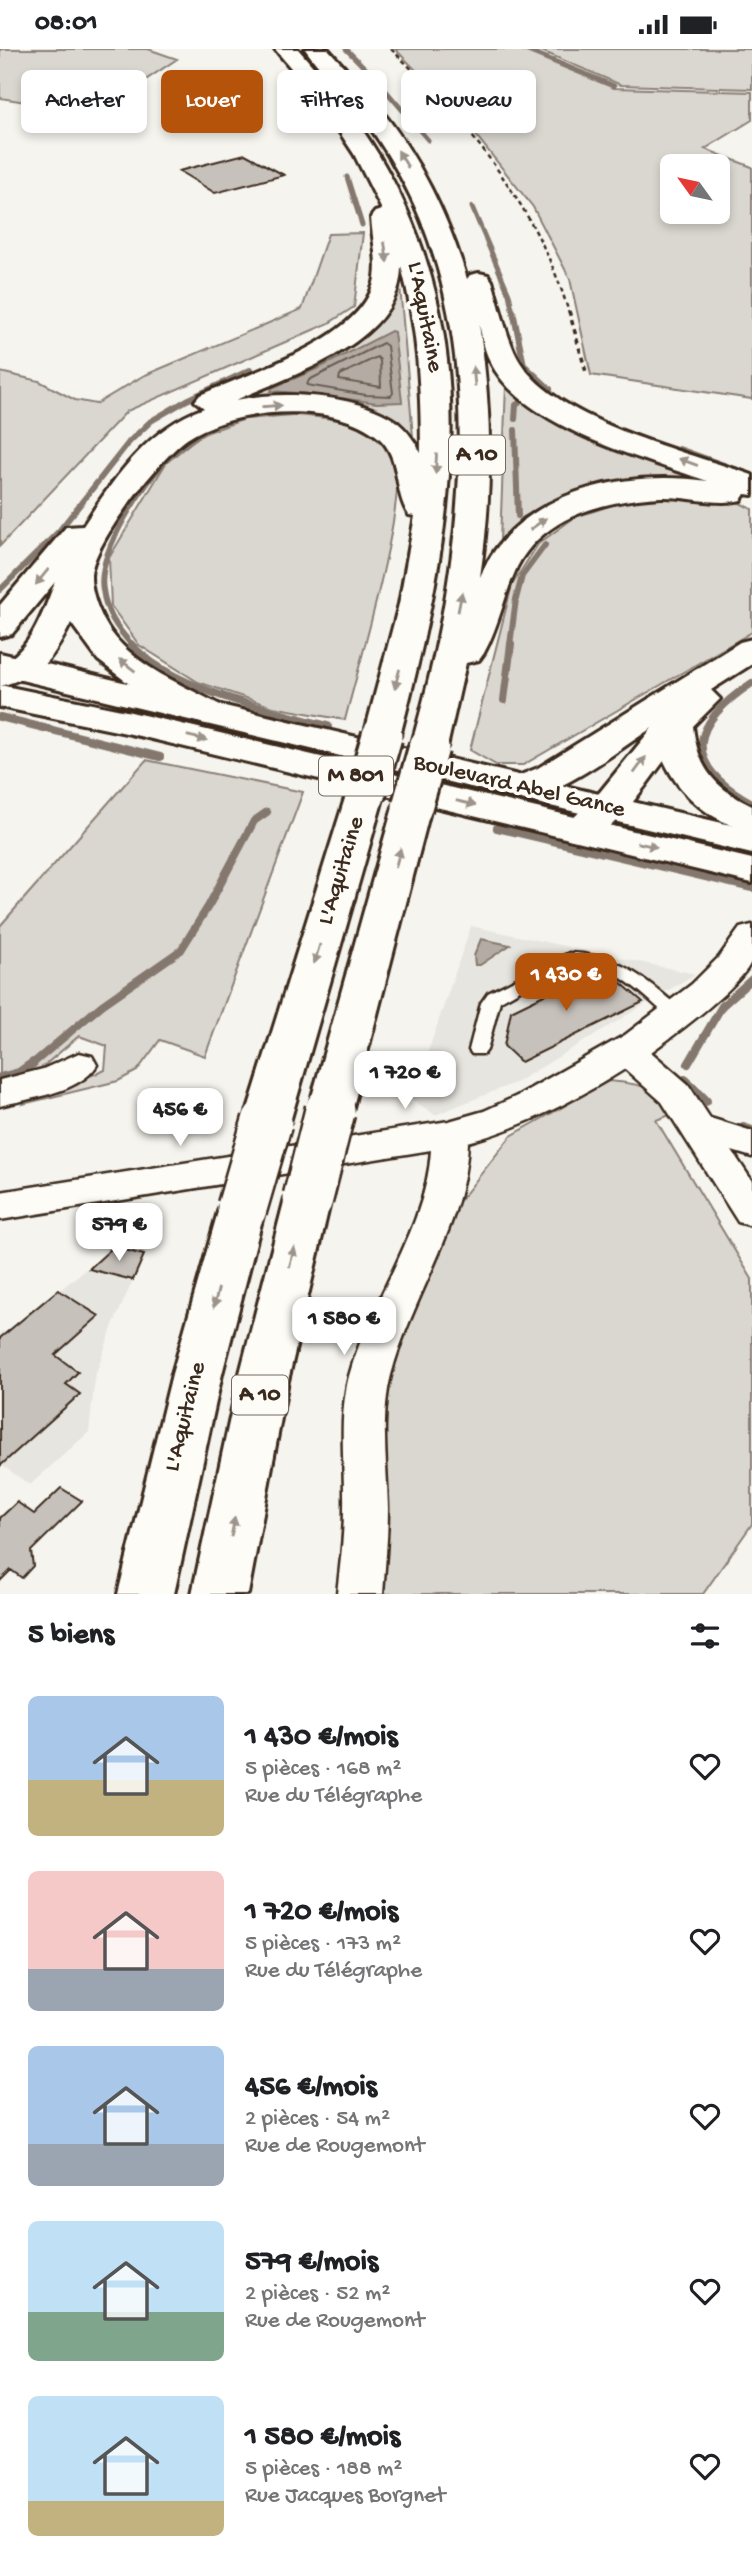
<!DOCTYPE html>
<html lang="fr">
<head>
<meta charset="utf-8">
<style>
	:root { --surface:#fff; --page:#f6f6f6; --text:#202124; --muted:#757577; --accent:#b45309 }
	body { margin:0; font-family:"Gochi Hand",sans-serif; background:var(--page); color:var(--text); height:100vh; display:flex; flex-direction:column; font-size:26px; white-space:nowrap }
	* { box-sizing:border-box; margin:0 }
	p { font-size:23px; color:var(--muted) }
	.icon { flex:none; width:38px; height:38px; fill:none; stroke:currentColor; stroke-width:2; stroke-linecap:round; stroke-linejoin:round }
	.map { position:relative; height:1545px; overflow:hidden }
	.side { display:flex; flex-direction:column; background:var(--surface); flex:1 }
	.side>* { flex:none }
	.hud { position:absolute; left:21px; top:21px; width:710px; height:63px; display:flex; gap:14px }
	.needle { width:46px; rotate:303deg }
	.tools { position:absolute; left:660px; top:105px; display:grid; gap:14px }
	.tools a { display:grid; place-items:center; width:70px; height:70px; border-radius:10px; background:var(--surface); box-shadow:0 4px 10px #0003; font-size:35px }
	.price { position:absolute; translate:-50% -60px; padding:0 16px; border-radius:14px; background:#fff; color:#222; font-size:23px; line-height:46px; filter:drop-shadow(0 2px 4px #0008) }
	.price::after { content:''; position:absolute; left:50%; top:42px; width:21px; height:16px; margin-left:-10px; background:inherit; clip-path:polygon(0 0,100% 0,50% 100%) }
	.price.current { background:var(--accent); color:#fff }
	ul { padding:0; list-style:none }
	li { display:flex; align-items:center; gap:21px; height:175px; padding:0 28px }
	li span { display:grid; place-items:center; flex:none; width:196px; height:140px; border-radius:10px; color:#555 }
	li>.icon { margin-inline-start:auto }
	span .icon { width:84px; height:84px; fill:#fffc; stroke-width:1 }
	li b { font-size:30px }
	h2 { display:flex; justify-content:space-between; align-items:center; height:84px; padding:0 28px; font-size:30px }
	.tag { padding:0 24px; border-radius:10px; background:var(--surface); box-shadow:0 4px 10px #0003; font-size:24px; line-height:63px }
	.tag.current { background:var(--accent); color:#fff }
	.status { display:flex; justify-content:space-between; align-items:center; height:49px; padding:0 35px; background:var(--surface); direction:ltr }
	.status svg { height:19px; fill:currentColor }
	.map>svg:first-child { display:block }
</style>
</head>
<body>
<div class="status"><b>08:01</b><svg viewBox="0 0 49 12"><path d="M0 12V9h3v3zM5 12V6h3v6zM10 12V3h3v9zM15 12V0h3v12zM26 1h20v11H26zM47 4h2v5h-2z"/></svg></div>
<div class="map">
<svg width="752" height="1545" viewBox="0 0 752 1545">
	<rect width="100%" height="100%" fill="#f5f4ee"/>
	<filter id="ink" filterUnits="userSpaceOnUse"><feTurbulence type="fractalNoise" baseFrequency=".0143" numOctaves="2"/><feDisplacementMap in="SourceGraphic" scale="14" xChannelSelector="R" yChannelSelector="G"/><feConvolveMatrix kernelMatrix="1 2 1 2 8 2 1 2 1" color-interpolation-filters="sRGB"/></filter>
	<g filter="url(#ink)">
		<!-- built -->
		<path fill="#e7e5df" d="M471,877L695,925L517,1033L435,1066L412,1050Z
			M113,1198L144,1206L113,1276L95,1327L89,1383L30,1436L0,1415V1282L7,1284Z"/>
		<!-- green -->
		<path fill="#dad6d0" stroke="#8a8077" stroke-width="2" fill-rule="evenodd" d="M0,0H148L177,10L105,58L83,62L0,49Z
			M395,0H519L614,39L752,43V71L705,100L752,118V350L591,326L570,230L533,158L459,65ZM672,117H718V163H672Z
			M537,0H752V40L621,36Z
			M363,184L354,258L329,274L127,362L0,497V323L39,332L75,351L96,355L143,327L302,260L328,185Z
			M400,237L413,388L391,372L232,356L228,350L362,287L388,263Z
			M506,336L550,366L727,437L632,432L604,435L574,443L523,468L500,492Z
			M292,366C322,368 372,371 392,398C416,431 356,625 345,671L273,658L198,633L139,596L111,557L109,509L166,414L200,386L245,370Z
			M683,446L740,454L752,460V583L523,716H496L470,701L512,536L538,495L575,468L622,453Z
			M146,711L303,743L205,1007L160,991L137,1022L118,1032L23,1055C43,1035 80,1033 105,1021L107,997L79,987L33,1026L0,1034V877Z
			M609,1032C643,1035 654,1037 676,1064L656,1071L752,1230V1475L703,1545H382L381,1355L407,1262L455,1158L511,1087Z"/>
		<!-- water -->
		<path fill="#b4aca4" stroke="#84786e" stroke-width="2" d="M391,282L394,283L402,353L377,354L310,345L271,342L272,339L321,318Z
			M481,890L510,896L480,916H475L474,907Z"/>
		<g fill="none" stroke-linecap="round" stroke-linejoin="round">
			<!-- shore -->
			<path stroke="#6b5e54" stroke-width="2" d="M383,294L387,297L393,344L391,347L366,346L307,336L309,331Z
				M377,308L380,311L381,338L339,331L340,326Z"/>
			<!-- stream-far3 -->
			<path stroke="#84786e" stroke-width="5" d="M346,0L375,29L428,91
				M525,0L614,37
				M347,128L362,176
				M472,158L509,245L513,264"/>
			<!-- stream-far2 -->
			<path stroke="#84786e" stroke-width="6" d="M513,262L524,316L550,340
				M515,370L516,356L519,354
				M515,381L518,467
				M679,400L752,426
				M0,541L59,482L129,393L151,372L187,351L250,321
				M132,596C117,579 106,564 103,541C96,503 145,431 172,405C184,394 198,386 212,378
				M510,596L516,550L522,527L545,496"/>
			<!-- stream-far1 -->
			<path stroke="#84786e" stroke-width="8" d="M131,595C170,640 271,662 328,677
				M752,634C690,675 680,715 752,754
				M504,651L511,595
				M0,668L160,708
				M497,779L752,839
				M688,1015L722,957L752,930
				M31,1016L102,956L181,901L209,856L254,772L267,763"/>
			<!-- stream -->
			<path stroke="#84786e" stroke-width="10" d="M0,1029L19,1024L33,1014
				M685,1031L706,1052
				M743,1079L752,1082"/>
		</g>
		<!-- building -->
		<path fill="#c7c1bb" stroke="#3b2a1e" stroke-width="2" d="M245,105L284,126L215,144L179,122Z
			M597,920L612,926L643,953L521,1013L504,997L511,962Z
			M113,1198L144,1206L133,1231L89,1220Z
			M58,1241L99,1267L55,1306L78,1323L66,1335L80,1345L0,1417V1289Z
			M61,1439L82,1452L31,1502L33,1517L22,1529L11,1521L0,1532V1469L17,1453L34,1465Z"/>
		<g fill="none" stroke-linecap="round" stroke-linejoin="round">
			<!-- service casing -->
			<g stroke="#3b2a1e" stroke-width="5">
				<path id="service" d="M569,904C608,905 635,921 664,946C671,952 679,957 685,965L682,969H670C645,948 610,909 573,916C558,918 516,944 500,952L487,1001L484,1005H472L469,1001L481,954L488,944Z"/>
			</g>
			<!-- minor casing -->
			<g stroke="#3b2a1e" stroke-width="5">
				<path id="minor" d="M752,876C752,886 752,900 752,910C746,934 673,987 651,1003L688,1035L710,1069L752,1082V1108L732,1102L752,1132V1177L738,1173L662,1053L625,1020C576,1051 524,1078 468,1093C465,1177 412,1246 391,1326C380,1369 387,1415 388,1459C388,1488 385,1516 383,1545H337C340,1517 344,1488 344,1460C345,1415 338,1370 349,1327C370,1250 426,1182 431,1101L0,1171V1143L449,1072L484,1062L517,1047L625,986L692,935L719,908L740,879Z
					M79,1004L92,1007L97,1016C80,1044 29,1049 0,1057V1031L43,1020Z"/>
			</g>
			<!-- primary casing -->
			<g stroke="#3b2a1e" stroke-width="6">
				<path id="primary" d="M0,604L752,781V805L0,626Z
					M0,636L131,663L752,810V834L131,685L0,658Z"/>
			</g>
			<!-- motorway casing -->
			<g stroke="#3b2a1e" stroke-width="6">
				<path id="motorway" d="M275,0H298C327,33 355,67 378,105C490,293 452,488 400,687L395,695L382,698L369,695L364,687L399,555L415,467L409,466C393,443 402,408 378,388C334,351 232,359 187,390C161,408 90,497 91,528C91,545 101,569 111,583C136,618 183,636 220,656L225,664L220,672L207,675L194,672L128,634L98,611L71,574C52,612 41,626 0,637V615C31,603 44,561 55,533L12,585L0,588V556L66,478L83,477C115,428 147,380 204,359L195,352L200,346C248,324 355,293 373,237C380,216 372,190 371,168L375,163L382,161L354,105L321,55ZM401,217C418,279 421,341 421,404C415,393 408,382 398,374C360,345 281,341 236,351C293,325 401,294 401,217Z
					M305,0H328C345,19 362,37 378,57C419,107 449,169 467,230L470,226L479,224L488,226L492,232C499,254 508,295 520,313C558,373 687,403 752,426V446L745,445L741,451C716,457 687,447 661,448C607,451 544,466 517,518C504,546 499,577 484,604L479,611L466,614L447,698L442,706L429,709L416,706L411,698C462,521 493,296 400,127C389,107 375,84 360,65C343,43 321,23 305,0ZM479,275C482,287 484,301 490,312C520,377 644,410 708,432C623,420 517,442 480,528C493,440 492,363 479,275Z
					M752,590V615L711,641L720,650L693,677C698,720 714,738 752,757V783C713,773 681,749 664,712C646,735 619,777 593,789C584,794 575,792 566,789L561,781L600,743L652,679C617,701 550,757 508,747L502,739L508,731L538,719L740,593Z
					M365,735L378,738L384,746L290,1073L283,1084L267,1089L251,1084L244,1073L346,746L352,738Z
					M412,747L426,750L431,758L352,1062L346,1073L330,1078L314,1073L308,1062L393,758L398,750Z
					M308,1132L324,1137L331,1149L288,1332L248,1545H192L238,1332L285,1149L292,1137Z
					M242,1142L259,1147L265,1159L222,1325L174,1545H118L172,1325L219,1159L225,1147Z"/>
			</g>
			<!-- path-far1 -->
			<path stroke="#3b2a1e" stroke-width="2.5" stroke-dasharray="4.5 3.5" stroke-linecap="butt" d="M391,0C468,73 539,161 569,264"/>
			<!-- path -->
			<path stroke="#3b2a1e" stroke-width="3.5" stroke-dasharray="5 4.5" stroke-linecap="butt" d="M569,262L586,323"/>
			<!-- service -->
			<use href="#service" fill="#fdfcf7" fill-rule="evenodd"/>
			<!-- minor -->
			<use href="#minor" fill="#fdfcf7" fill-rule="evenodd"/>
			<!-- primary -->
			<use href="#primary" fill="#fdfcf7" fill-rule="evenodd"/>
			<!-- motorway -->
			<use href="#motorway" fill="#fdfcf7" fill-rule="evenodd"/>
			<!-- motorway-bridge-far1 casing -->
			<g stroke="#3b2a1e" stroke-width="45" stroke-linecap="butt">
				<path id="motorway-bridge-far1" d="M365,746L382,687
					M412,758L429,698"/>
			</g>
			<!-- motorway-bridge casing -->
			<g stroke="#3b2a1e" stroke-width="54" stroke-linecap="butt">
				<path id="motorway-bridge" d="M308,1149L330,1062
					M242,1159L267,1073"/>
			</g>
			<!-- motorway-bridge-far1 -->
			<use href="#motorway-bridge-far1" stroke="#fdfcf7" stroke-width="39"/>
			<!-- motorway-bridge -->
			<use href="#motorway-bridge" stroke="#fdfcf7" stroke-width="49"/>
		</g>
		<!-- one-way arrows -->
		<defs><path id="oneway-solid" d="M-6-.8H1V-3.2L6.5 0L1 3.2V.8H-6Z" transform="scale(1.75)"/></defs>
		<g fill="#9c938a">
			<use href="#oneway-solid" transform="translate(403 110) rotate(-121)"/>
			<use href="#oneway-solid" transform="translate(386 203) rotate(81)"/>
			<use href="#oneway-solid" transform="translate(474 327) rotate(-96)"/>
			<use href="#oneway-solid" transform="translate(272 357) rotate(-4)"/>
			<use href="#oneway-solid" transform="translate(688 413) rotate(-160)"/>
			<use href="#oneway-solid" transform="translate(436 415) rotate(93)"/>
			<use href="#oneway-solid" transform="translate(538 475) rotate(-36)"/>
			<use href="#oneway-solid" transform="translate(42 528) rotate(129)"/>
			<use href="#oneway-solid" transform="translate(460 553) rotate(-79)"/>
			<use href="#oneway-solid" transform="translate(127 616) rotate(-143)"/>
			<use href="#oneway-solid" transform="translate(397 630) rotate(105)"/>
			<use href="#oneway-solid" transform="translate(197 689) rotate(13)"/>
			<use href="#oneway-solid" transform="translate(640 716) rotate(-54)"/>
			<use href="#oneway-solid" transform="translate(466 754) rotate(13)"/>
			<use href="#oneway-solid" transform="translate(647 796) rotate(13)"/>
			<use href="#oneway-solid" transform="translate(398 809) rotate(-75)"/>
			<use href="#oneway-solid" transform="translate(317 905) rotate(107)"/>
			<use href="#oneway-solid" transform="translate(292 1208) rotate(-75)"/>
			<use href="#oneway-solid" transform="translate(216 1249) rotate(104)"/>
			<use href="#oneway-solid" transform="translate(233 1478) rotate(-79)"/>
		</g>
	</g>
	<g text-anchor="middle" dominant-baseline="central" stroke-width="7" stroke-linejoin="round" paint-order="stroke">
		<!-- shield labels -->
		<g fill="#fdfcf7" stroke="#75695f" stroke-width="2">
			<rect x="449" y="386.5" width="56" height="39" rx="5"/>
			<rect x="319" y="707.5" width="74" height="39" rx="5"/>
			<rect x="232" y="1326.5" width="56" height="39" rx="5"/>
		</g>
		<g font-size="23" font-weight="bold" fill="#3b2a1e">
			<text x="477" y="406">A 10</text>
			<text x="356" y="727">M 801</text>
			<text x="260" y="1346">A 10</text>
		</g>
		<!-- street labels -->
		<g font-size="24" fill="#3b2a1e" stroke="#fdfcf7">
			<text transform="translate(424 268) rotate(79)">L'Aquitaine</text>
			<text transform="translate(519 738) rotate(13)">Boulevard Abel Gance</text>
			<text transform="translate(342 822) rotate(-73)">L'Aquitaine</text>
			<text transform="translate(186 1368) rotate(-76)">L'Aquitaine</text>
		</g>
	</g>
</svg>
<div class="tools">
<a><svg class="needle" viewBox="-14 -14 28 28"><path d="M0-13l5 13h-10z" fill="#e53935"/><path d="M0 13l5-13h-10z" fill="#757577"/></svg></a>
</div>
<b class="price current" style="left:566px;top:964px">1 430 €</b>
<b class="price" style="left:405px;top:1062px">1 720 €</b>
<b class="price" style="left:180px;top:1099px">456 €</b>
<b class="price" style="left:119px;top:1214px">579 €</b>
<b class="price" style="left:344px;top:1308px">1 580 €</b>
<div class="hud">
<a class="tag">Acheter</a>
<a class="tag current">Louer</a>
<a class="tag">Filtres</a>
<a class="tag">Nouveau</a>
</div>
</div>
<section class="side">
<h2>5 biens<svg class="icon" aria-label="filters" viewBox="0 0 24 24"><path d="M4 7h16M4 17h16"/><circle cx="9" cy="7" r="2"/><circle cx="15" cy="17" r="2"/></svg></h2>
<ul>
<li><span style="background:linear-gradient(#a9c7e8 60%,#c2b280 0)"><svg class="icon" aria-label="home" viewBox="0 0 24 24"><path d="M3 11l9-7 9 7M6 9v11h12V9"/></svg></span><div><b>1 430 €/mois</b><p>5 pièces · 168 m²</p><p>Rue du Télégraphe</p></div><svg class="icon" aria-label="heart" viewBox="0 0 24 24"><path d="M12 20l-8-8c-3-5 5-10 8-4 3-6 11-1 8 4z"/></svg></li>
<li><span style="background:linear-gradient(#f6c9c9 70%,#9aa5b1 0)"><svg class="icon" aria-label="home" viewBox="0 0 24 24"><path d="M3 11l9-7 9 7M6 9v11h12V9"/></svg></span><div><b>1 720 €/mois</b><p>5 pièces · 173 m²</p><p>Rue du Télégraphe</p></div><svg class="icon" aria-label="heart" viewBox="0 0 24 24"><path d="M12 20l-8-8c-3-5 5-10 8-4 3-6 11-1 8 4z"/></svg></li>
<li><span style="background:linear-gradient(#a9c7e8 70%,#9aa5b1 0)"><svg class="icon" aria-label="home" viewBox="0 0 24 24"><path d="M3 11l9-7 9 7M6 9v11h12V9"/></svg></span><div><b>456 €/mois</b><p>2 pièces · 54 m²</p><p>Rue de Rougemont</p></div><svg class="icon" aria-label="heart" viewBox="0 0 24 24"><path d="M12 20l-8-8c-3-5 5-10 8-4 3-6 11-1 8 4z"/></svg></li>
<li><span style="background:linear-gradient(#bfe0f5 65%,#7fa58c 0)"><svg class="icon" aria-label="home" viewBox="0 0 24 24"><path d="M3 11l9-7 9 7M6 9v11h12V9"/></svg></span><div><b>579 €/mois</b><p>2 pièces · 52 m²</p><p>Rue de Rougemont</p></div><svg class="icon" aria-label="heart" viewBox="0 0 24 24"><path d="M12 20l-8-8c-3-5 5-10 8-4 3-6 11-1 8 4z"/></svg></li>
<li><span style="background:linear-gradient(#bfe0f5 75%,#c2b280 0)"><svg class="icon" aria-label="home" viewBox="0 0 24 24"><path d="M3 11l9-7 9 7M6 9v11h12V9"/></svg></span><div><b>1 580 €/mois</b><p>5 pièces · 188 m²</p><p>Rue Jacques Borgnet</p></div><svg class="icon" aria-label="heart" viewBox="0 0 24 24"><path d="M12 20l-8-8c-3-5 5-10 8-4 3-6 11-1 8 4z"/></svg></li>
</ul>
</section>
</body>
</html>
